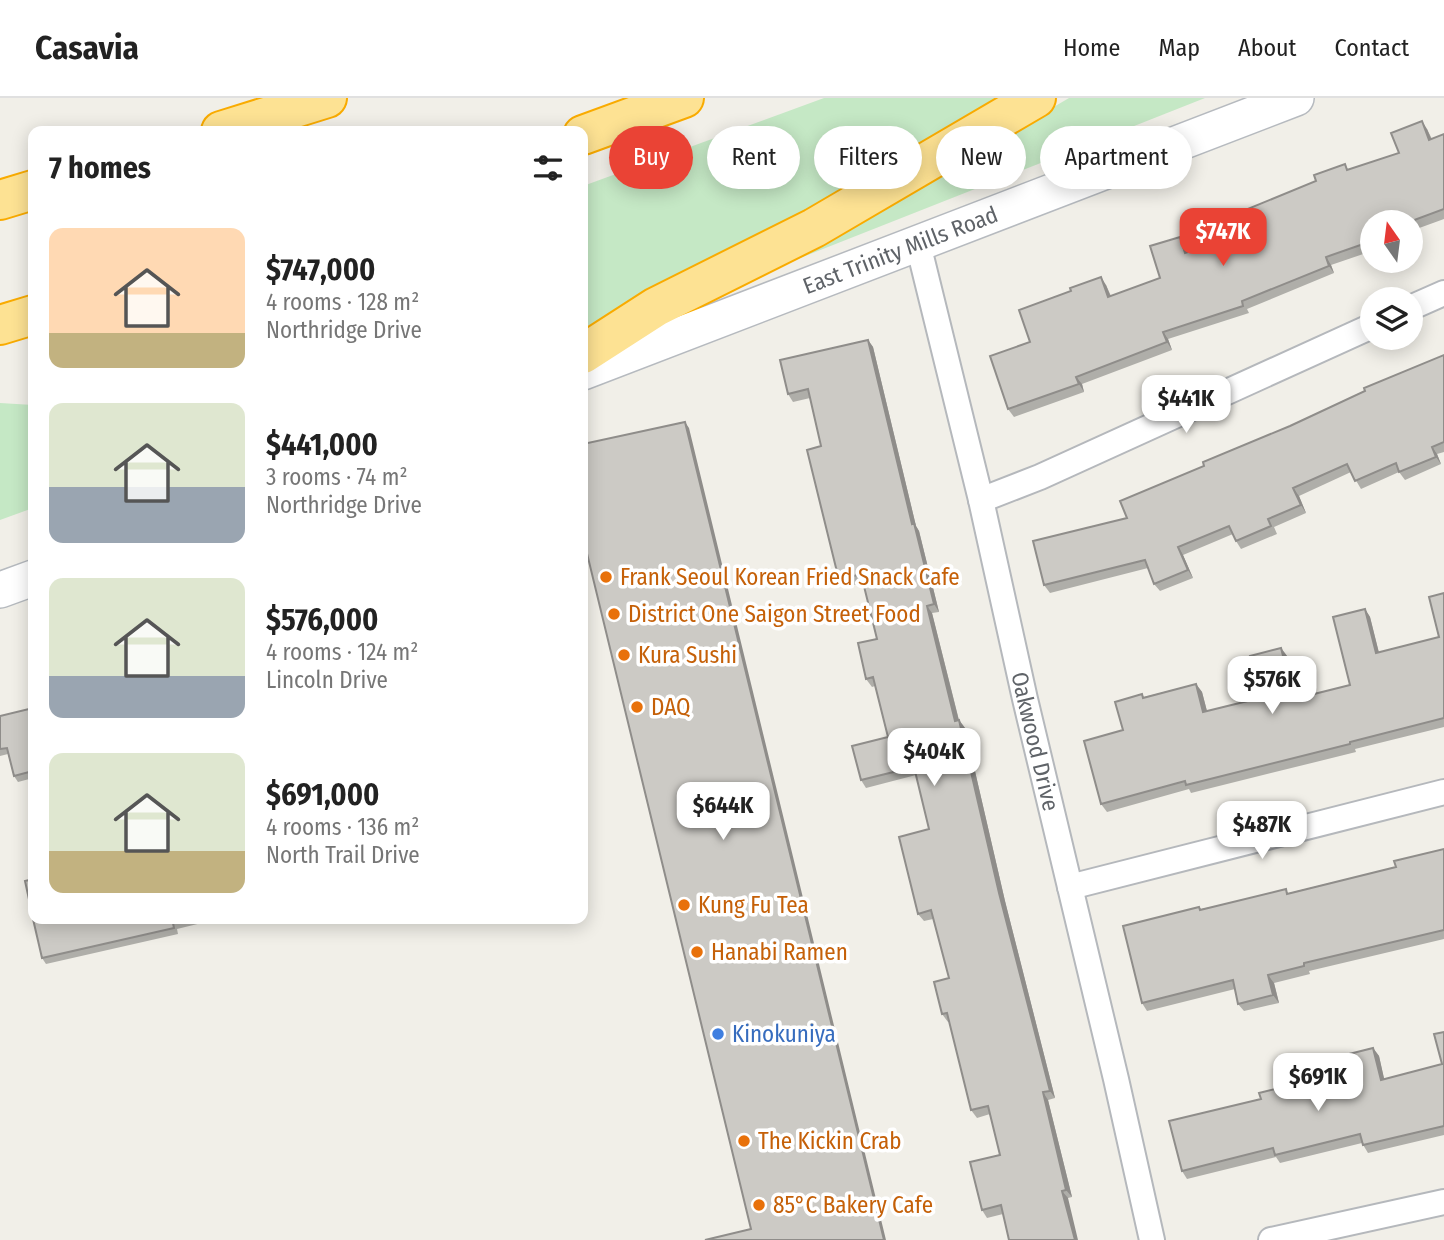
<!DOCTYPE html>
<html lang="en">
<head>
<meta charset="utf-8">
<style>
	:root { --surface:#fff; --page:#f2f2f2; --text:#222; --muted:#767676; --line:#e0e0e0; --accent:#ea4335 }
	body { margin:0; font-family:"Fira Sans Condensed",sans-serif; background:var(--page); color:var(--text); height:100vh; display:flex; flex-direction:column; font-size:26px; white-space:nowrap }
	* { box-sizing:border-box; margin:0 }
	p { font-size:23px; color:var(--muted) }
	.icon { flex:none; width:38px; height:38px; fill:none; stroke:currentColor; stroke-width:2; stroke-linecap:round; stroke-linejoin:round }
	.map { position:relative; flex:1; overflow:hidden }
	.details { position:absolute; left:28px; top:28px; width:560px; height:798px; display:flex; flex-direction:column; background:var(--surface); border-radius:14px; box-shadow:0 4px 18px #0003 }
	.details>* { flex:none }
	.hud { position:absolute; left:609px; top:28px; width:665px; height:63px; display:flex; gap:14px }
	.needle { width:46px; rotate:346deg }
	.fabs { position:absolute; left:1360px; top:112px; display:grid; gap:14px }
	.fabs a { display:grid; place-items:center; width:63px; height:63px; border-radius:50%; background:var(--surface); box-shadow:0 4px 18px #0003; font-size:35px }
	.price { position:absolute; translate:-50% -60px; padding:0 16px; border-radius:14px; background:#fff; color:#222; font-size:23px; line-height:46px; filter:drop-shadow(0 2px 4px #0008) }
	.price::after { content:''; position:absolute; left:50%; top:42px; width:21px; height:16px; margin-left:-10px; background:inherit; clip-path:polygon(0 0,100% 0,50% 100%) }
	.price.on { background:var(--accent); color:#fff }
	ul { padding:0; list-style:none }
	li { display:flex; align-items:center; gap:21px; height:175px; padding:0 21px }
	li span { display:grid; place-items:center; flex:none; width:196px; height:140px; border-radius:14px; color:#555 }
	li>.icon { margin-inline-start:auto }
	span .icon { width:84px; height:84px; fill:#fffc; stroke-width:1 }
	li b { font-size:30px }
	h2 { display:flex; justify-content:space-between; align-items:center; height:84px; padding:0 21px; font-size:30px }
	.tag { padding:0 24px; border-radius:32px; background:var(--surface); box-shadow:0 4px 18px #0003; font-size:24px; line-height:63px }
	.tag.on { background:var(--accent); color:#fff }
	header { display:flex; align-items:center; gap:42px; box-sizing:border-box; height:98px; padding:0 35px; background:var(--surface); border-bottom:2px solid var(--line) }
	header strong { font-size:33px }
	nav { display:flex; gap:38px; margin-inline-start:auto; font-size:24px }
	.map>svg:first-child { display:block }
</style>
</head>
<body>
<header>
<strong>Casavia</strong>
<nav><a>Home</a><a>Map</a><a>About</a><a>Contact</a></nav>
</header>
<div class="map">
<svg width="1444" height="1142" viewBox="0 0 1444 1142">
	<rect width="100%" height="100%" fill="#f1efe8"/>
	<!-- green -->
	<path fill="#c5e8c5" d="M824,0H1009L794,127L599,223L583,230V88Z
		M1069,0H1205L747,181L1001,40Z
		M0,305L33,307V410L0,422Z"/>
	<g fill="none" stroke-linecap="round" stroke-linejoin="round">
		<!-- street casing -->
		<g stroke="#b5b8bc" stroke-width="28">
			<g id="street">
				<path id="s1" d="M918,146L981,402L1025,601L1116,981L1152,1142"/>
				<path d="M1410,210L1444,195"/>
				<path d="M981,402L1040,379L1372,228"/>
				<path d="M1070,789L1444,694"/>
				<path d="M1271,1142L1444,1104"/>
			</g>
		</g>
		<!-- secondary casing -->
		<g stroke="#b6babf" stroke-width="38">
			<g id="secondary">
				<path id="s2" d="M583,274L1296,0"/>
				<path d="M0,492L33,480"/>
			</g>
		</g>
		<!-- highway casing -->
		<g stroke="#f9ab00" stroke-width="42">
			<path id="highway" d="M221,33L327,0
				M583,37L684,0
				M0,102L33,92
				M0,227L33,217
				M583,256L656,209L814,130L1036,0"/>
		</g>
		<!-- street -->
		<use href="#street" stroke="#fff" stroke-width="24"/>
		<!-- secondary -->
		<use href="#secondary" stroke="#fff" stroke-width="35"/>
		<!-- highway -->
		<use href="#highway" stroke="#fde293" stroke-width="38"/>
	</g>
	<!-- wall -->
	<path fill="#afaea9" d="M1427,31L1432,41L1444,36V121L1411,133L1413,138L1410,139V124H1372V153L1331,167L1334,175L1247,211L1249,215L1168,241L1172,252L1082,286L1084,294L1014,319L1008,311L1030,244L1106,187L1111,198L1160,180L1180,139L1185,146L1188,154L1241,137L1349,72L1399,55Z
		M868,242L873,249L916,428L919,433L939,514L932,515L959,622L965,630L1005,803L1055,1000L1048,1002L1072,1099L987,1120L982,1112L1000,1057L990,1016L977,1020L971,1012L950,924H948L942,916L949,880L933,821L924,823L918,816L929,731L916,677L866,690L861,682L888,639L875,588L872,589L866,581L877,541L863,485L845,489L839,482L821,348L810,300L793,304L788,296Z
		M1444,257V354L1437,356L1441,366L1405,382L1399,374L1361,391L1351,374L1299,398L1306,415L1274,429L1277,436L1241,451L1236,443L1233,436L1183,457L1193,480L1160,493L1154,486L1148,470L1050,495L1044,487L1127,420L1204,368Z
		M1444,495V629L1355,651L1356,654L1191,695L1189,691L1107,714L1101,706L1123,632L1144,599L1196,586L1202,594L1207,613L1260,600L1281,550L1287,558L1297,600L1350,587L1365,511L1370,519L1379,555L1439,539Z
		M33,610V680L18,684L14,678L8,656L0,658V618Z
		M1444,751V841L1309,873L1310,876L1274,885L1279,905L1244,913L1238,906L1235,891L1147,913L1142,905L1199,809L1201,811L1289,795L1396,769Z
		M33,821H218L177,831L178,836L46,866L42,860Z
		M1444,934V1037L1368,1055L1362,1045L1280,1065L1276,1059L1187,1081L1182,1073L1261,1001L1344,974L1373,950L1379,958L1384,981L1442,966Z"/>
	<!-- shaded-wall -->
	<path fill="#8f8d8a" d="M1422,23L1427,31L1435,50L1429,42Z
		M1180,139L1185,146L1190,163L1185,155Z
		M1326,159L1331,167L1334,175L1329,168Z
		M1101,179L1106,187L1114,207L1108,199Z
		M1163,234L1168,241L1172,252L1167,244Z
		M868,242L873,249L916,428L919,433L939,514L934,506L912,426Z
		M1076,279L1082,286L1084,294L1079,286Z
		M685,324L689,330L886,1142H884Z
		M1432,349L1437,356L1441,366L1436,359Z
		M1293,390L1299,398L1306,415L1301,407Z
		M1178,449L1183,457L1193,480L1188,472Z
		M927,508L932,515L961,631L955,623Z
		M1365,511L1370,519L1381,563L1376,555Z
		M1281,550L1287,558L1299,609L1294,601Z
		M1196,586L1202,594L1209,621L1203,614Z
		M959,622L965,630L1005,803L1055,1000L1050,993L999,795Z
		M1268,877L1274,885L1279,905L1273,897Z
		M1373,950L1379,958L1386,989L1381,982Z
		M1043,994L1048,1002L1072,1099L1066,1092Z
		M1062,1093L1068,1100L1078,1142H1075Z"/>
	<!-- building -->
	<path fill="#cccac5" stroke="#8f8d8a" stroke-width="2" d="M1422,23L1429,42L1444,36V111L1409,124H1372V143L1326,159L1329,168L1242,203L1243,208L1163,234L1167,244L1076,279L1079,286L1008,311L990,258L1030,244L1019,212L1071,193L1070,190L1101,179L1108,199L1160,180L1150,148L1180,139L1185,155L1241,137L1233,117L1316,83L1314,77L1345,66L1347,72L1399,55L1391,35Z
		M868,242L912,426L914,425L934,506L927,508L955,623L959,622L999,795L1050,993L1043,994L1066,1092L1062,1093L1075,1142H1009L1001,1107L982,1112L970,1064L1000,1057L988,1008L971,1012L947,915L942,916L934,884L949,880L931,812L918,816L899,739L929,731L914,669L861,682L852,648L888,639L873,579L866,581L858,545L877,541L861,476L839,482L807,352L821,348L808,291L788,296L780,262Z
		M1444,257V344L1432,349L1436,359L1399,374L1396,365L1355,383L1347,366L1293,390L1301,407L1268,421L1271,428L1236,443L1229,428L1178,449L1188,472L1154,486L1145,462L1044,487L1033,443L1127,420L1120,403L1204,368L1203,364L1290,328L1365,293L1364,290Z
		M685,324L884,1142H705L751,1131L583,439V346Z
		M1444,495V620L1350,644V646L1186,687L1185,683L1101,706L1084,643L1123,632L1115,604L1142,596L1143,600L1196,586L1203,614L1260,600L1250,558L1281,550L1294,601L1350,587L1333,519L1365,511L1376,555L1439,539L1429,499Z
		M33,610V673L14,678L7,650L0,651V618Z
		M1444,751V832L1304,865V868L1268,877L1273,897L1238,906L1233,882L1142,905L1123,828L1199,809L1200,812L1286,791L1287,796L1396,769L1394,763Z
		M33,781V820L25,783Z
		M33,821H191L173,825L174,830L42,860Z
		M1444,934V1028L1363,1047L1360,1036L1275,1057L1273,1050L1182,1073L1169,1023L1261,1001L1259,995L1344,974L1341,958L1373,950L1381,982L1442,966L1434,936Z"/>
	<!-- markers -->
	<g fill="#e8710a" stroke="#fff" stroke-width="2.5">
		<circle cx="606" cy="479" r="7"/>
		<circle cx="614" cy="516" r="7"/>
		<circle cx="624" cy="557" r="7"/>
		<circle cx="637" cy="609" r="7"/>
		<circle cx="684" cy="807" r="7"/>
		<circle cx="697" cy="854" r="7"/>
		<circle cx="744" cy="1043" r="7"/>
		<circle cx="759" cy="1107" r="7"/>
	</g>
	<circle fill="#3f7fe0" stroke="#fff" stroke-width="2.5" cx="718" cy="936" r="7"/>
	<g text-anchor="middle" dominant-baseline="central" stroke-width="7" stroke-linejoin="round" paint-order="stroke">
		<!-- street labels -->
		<g font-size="23" fill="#5f6368" stroke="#fff">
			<text stroke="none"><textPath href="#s2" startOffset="340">East Trinity Mills Road</textPath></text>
			<text stroke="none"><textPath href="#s1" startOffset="511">Oakwood Drive</textPath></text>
		</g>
		<!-- food labels -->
		<g font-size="23" fill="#c56008" stroke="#fff" text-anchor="start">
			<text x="620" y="479">Frank Seoul Korean Fried Snack Cafe</text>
			<text x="628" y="516">District One Saigon Street Food</text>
			<text x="638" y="557">Kura Sushi</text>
			<text x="651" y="609">DAQ</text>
			<text x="698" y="807">Kung Fu Tea</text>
			<text x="711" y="854">Hanabi Ramen</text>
			<text x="758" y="1043">The Kickin Crab</text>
			<text x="773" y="1107">85°C Bakery Cafe</text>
		</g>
		<!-- shop labels -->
		<g font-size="23" fill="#366cbe" stroke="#fff" text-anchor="start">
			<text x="732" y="936">Kinokuniya</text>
		</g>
	</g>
</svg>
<div class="fabs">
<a><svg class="needle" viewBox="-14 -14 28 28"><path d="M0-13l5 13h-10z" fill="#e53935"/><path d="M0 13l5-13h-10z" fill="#767676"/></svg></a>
<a><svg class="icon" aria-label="layers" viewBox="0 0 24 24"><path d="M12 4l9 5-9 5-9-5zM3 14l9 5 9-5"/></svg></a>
</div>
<b class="price on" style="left:1223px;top:170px">$747K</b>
<b class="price" style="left:1186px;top:337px">$441K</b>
<b class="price" style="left:1272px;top:618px">$576K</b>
<b class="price" style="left:934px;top:690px">$404K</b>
<b class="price" style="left:723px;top:744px">$644K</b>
<b class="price" style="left:1262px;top:763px">$487K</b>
<b class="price" style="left:1318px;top:1015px">$691K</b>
<div class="hud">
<a class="tag on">Buy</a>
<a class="tag">Rent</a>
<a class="tag">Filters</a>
<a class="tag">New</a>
<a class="tag">Apartment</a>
</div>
<section class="details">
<h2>7 homes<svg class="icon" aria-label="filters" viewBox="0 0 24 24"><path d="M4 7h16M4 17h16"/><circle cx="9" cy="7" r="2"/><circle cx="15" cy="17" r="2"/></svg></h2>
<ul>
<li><span style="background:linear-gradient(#ffd9b3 75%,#c2b280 0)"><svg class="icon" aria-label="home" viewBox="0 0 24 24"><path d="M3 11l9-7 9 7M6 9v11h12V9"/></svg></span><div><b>$747,000</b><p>4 rooms · 128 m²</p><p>Northridge Drive</p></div></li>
<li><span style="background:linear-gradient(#dfe7d0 60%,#9aa5b1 0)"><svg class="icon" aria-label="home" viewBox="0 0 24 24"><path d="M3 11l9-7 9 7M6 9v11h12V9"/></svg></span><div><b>$441,000</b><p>3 rooms · 74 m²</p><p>Northridge Drive</p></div></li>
<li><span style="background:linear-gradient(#dfe7d0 70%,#9aa5b1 0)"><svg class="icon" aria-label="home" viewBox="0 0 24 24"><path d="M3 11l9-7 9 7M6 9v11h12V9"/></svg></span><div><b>$576,000</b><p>4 rooms · 124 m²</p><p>Lincoln Drive</p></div></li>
<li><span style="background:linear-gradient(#dfe7d0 70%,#c2b280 0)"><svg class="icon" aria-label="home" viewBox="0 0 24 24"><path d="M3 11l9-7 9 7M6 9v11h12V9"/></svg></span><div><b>$691,000</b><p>4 rooms · 136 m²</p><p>North Trail Drive</p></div></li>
</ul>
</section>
</div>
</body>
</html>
